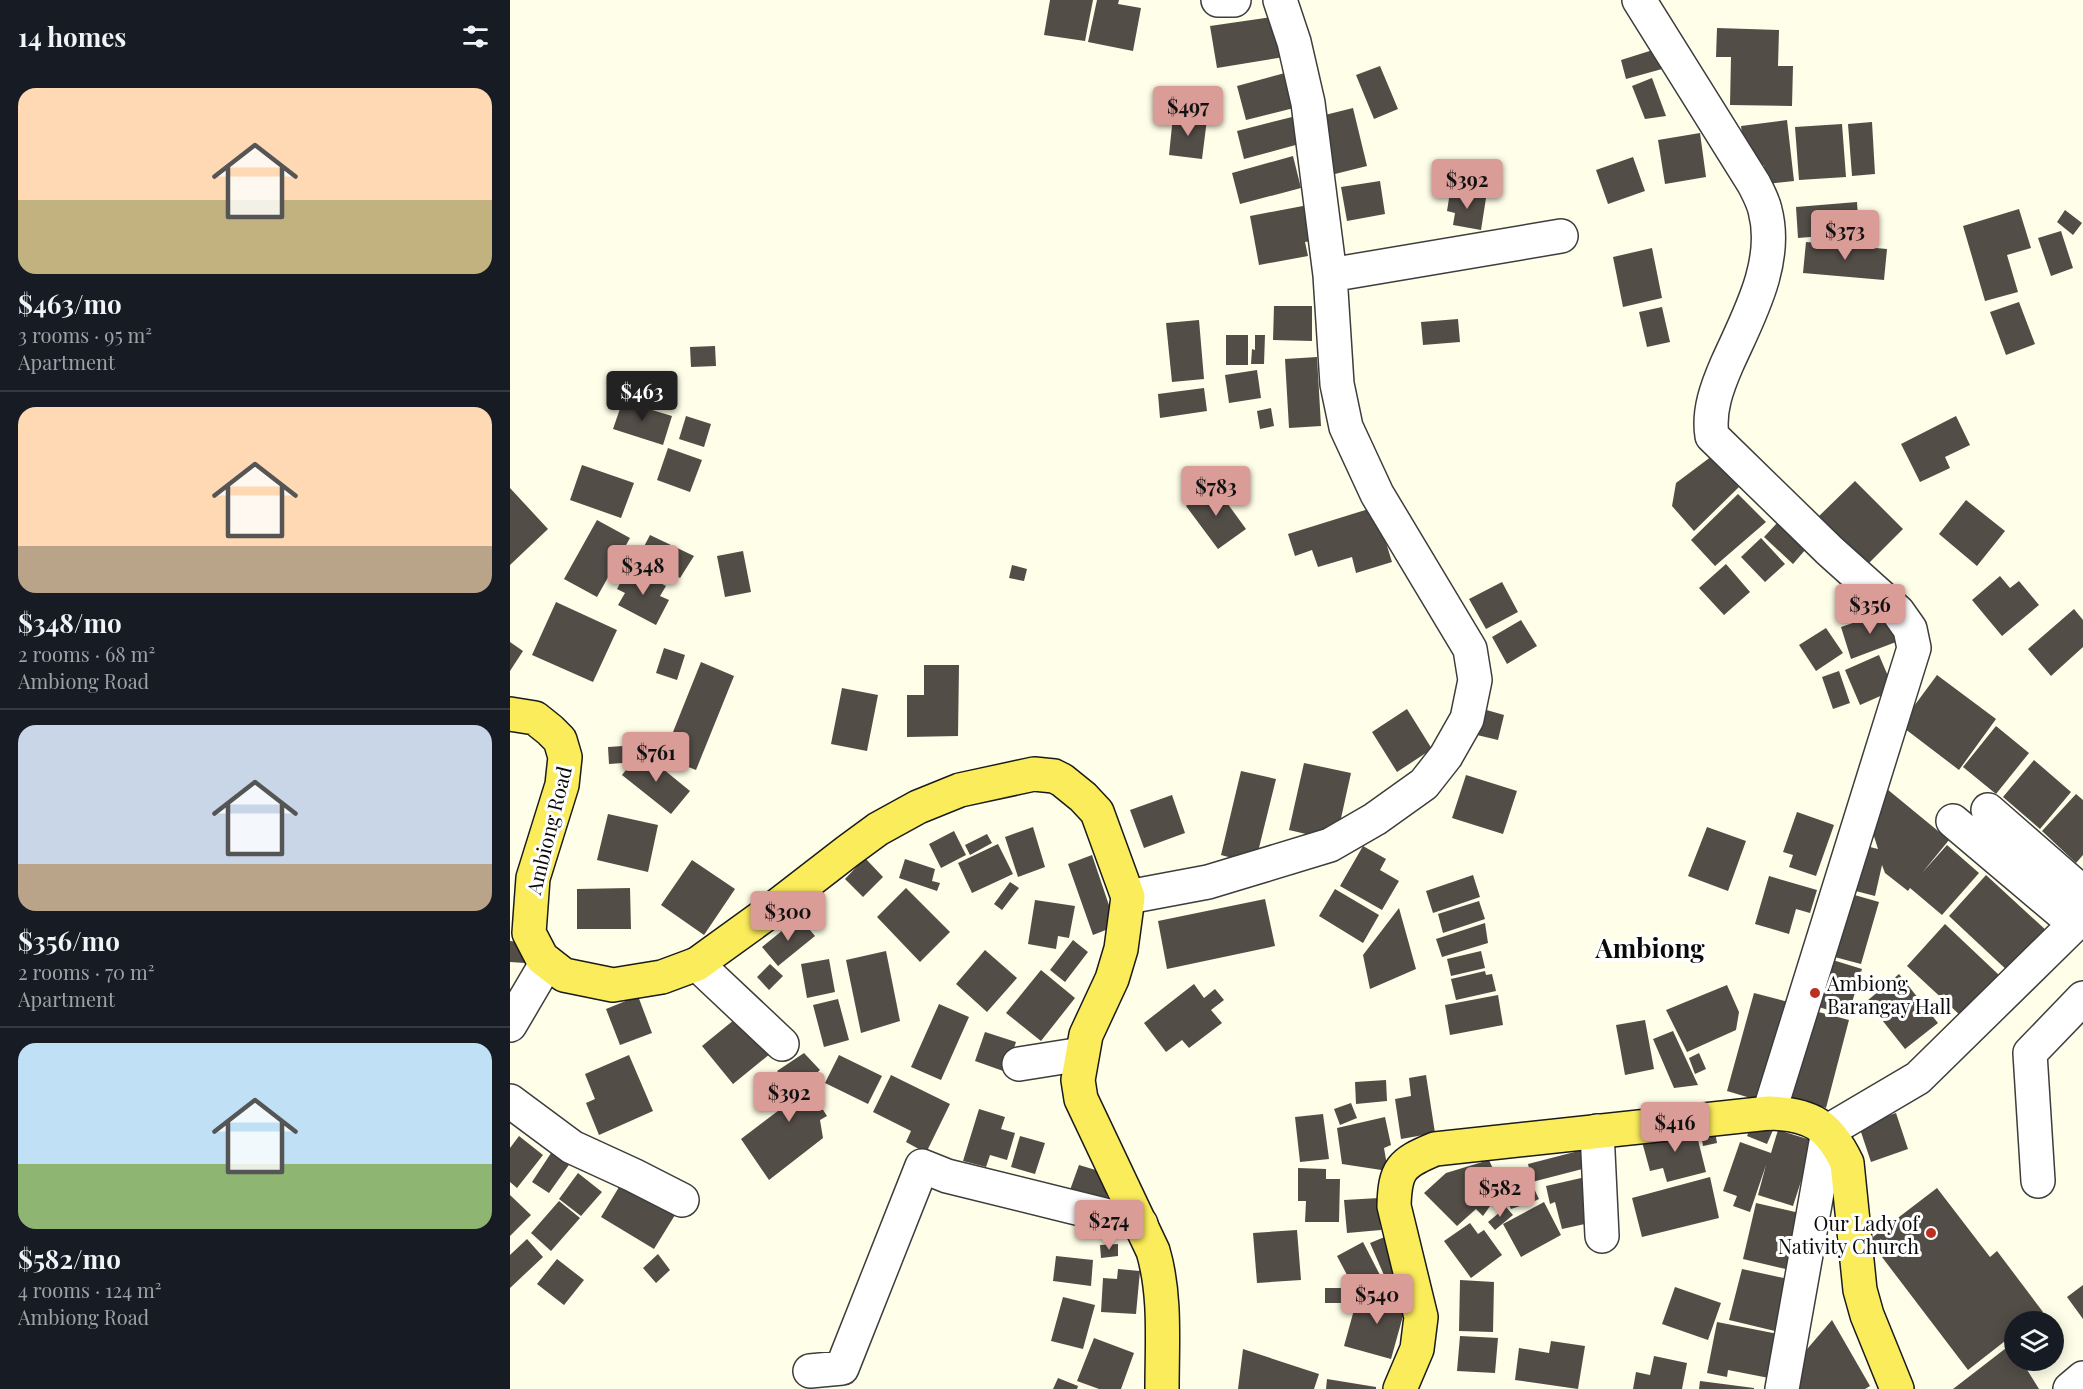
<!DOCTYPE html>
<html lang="en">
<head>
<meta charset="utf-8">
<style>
	:root { --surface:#171b24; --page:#20242c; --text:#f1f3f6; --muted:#9ea1a6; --line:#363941; --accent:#d99c96 }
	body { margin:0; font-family:"Playfair Display",serif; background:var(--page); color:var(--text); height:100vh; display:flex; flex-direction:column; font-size:22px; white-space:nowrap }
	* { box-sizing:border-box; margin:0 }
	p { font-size:20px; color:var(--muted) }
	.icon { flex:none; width:33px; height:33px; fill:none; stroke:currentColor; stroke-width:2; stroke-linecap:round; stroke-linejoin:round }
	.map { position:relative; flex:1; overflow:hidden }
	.drawer { display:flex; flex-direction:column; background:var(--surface); width:510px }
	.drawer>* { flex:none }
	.controls { position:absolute; left:1494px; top:1311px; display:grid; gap:12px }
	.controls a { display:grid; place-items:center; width:60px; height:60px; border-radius:50%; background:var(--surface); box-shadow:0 3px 15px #0003; font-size:30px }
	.price { position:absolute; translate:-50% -51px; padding:0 14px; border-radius:6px; background:var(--accent); color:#111; font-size:20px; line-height:39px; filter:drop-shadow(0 2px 3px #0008) }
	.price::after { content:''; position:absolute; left:50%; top:36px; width:18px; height:14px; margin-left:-9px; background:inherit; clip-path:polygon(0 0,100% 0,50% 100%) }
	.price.on { background:#222; color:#fff }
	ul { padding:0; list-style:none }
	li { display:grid; align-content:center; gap:12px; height:318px; padding:0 18px }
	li+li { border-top:2px solid var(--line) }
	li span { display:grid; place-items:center; height:186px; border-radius:18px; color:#555 }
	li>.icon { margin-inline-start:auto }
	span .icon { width:108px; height:108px; fill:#fffc; stroke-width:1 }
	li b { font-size:26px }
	h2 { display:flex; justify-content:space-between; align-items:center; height:72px; padding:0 18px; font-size:26px }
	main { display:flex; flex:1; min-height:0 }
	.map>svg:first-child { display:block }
</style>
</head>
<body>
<main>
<section class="drawer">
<h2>14 homes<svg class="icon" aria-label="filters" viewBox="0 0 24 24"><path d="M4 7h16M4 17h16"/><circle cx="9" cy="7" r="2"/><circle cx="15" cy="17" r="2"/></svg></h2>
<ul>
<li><span style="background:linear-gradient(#ffd9b3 60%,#c2b280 0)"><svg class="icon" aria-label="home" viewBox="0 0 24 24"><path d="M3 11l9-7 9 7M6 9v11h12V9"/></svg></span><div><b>$463/mo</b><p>3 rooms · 95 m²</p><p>Apartment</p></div></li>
<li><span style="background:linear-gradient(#ffd9b3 75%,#b9a48a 0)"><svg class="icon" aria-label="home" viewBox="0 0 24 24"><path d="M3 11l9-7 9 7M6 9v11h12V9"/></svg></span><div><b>$348/mo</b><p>2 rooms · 68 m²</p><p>Ambiong Road</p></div></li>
<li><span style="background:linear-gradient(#c9d6e8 75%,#b9a48a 0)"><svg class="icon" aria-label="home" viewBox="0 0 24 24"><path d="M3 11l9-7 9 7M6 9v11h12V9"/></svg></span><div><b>$356/mo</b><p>2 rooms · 70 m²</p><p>Apartment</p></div></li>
<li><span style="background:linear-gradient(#bfe0f5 65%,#8fb573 0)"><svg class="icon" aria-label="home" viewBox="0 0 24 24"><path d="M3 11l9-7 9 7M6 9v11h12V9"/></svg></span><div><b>$582/mo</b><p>4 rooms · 124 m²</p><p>Ambiong Road</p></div></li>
</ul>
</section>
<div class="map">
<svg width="1573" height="1389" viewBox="0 0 1573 1389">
	<rect width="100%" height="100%" fill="#fffee8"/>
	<!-- building -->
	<path fill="#534d47" d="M540,0H583L575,41L534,35Z
		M587,0H609L608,4L631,8L623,51L578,42Z
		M768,16L774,57L707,68L700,26Z
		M1207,28L1269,30L1268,66H1283L1282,106L1220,105L1221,57H1206Z
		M1146,49L1152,69L1116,79L1111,60Z
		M870,66L888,109L864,119L846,75Z
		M775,73L784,108L736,120L727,86Z
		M1142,78L1156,116L1135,119L1122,86Z
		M843,108L857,166L821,175L807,117Z
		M663,116L697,119L692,159L659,155Z
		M786,116L793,143L734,159L727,131Z
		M1277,120L1284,181L1256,184L1254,165L1236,168L1231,126Z
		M1362,122L1365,174L1342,176L1338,124Z
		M1332,124L1336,177L1289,180L1285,127Z
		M1190,133L1196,177L1155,184L1148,140Z
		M783,156L791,188L730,204L722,173Z
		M1123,157L1135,191L1098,204L1086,170Z
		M870,181L875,214L837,221L831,187Z
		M940,192L976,198L971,230L943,225L945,213L937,211Z
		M1347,202L1349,233L1288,238L1286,207Z
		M798,205L807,240L795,242L798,256L749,265L740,216Z
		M1509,209L1521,248L1497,255L1508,292L1475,301L1453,226Z
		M1555,210L1572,223L1563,235L1547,222Z
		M1551,231L1563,268L1541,276L1528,238Z
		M1296,242L1377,249L1374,280L1293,273Z
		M1142,248L1152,298L1113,307L1103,257Z
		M1509,302L1525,344L1496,355L1480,312Z
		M764,306H802V341L763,340Z
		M1152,307L1160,342L1137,347L1129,312Z
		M948,319L950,342L913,345L911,322Z
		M689,320L694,379L662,382L656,323Z
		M716,335H738V365H716Z
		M745,335H755L754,364H741L742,349L745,350Z
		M205,346L206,366L181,367L180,347Z
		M807,357L811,426L779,428L775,359Z
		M747,370L751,398L719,403L715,375Z
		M694,388L697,411L650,418L648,394Z
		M114,397L130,402L129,406L162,416L153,445L103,429Z
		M761,408L764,426L750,429L747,411Z
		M176,416L201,424L194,447L169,439Z
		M1446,416L1460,445L1435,457L1440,468L1410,482L1391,444Z
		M158,448L192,460L180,492L147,480Z
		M1202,456L1229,487L1184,531L1162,506L1166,483Z
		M72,465L124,483L111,518L60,500Z
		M1345,481L1393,529L1355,567L1307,518Z
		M704,485L736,529L708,549L676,506Z
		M0,488L38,529L0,565Z
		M1228,494L1256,522L1205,566L1181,540Z
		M1456,500L1495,531L1467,566L1429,534Z
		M865,507L882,562L846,573L842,557L808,567L802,550L785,556L778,534Z
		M87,520L120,538L87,597L54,579Z
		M1268,522L1296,549L1283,564L1254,537Z
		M140,535L184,556L170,578L128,558Z
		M1251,538L1275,564L1255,582L1231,557Z
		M233,551L241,592L215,597L207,556Z
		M1216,564L1240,592L1214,615L1189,588Z
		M502,565L517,569L514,581L499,578Z
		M119,566L156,586L150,596L159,600L146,625L108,605L115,593L107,589Z
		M1490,576L1500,588L1509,581L1529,605L1492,636L1462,600Z
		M992,582L1008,612L976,629L959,599Z
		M46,602L107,630L83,682L22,655Z
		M1564,609L1573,620V647L1541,676L1518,649Z
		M1372,613L1394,639L1341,659L1331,627Z
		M1011,620L1027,646L997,664L982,637Z
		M1316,628L1333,653L1306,671L1289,645Z
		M0,642L13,651L0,671Z
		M154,648L175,655L167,680L146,673Z
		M1369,655L1384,690L1350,705L1335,670Z
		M191,662L224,676L186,770L153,757Z
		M414,665H449L448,736L397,737V695H414Z
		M1329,671L1340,703L1323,709L1312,677Z
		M1427,675L1486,719L1449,770L1390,725Z
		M332,688L368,695L357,751L321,744Z
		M897,709L922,749L887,772L862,732Z
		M973,709L994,715L988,740L967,735Z
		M1486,726L1519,753L1486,794L1453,767Z
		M113,746V763L99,764L98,747Z
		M131,751L180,791L161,814L112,775Z
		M1524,760L1561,792L1530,829L1493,797Z
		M794,763L841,773L826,841L779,830Z
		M731,771L766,779L745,864L711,855Z
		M956,775L1007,791L993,834L942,818Z
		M1377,789L1439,840L1412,873L1437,845L1469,873L1432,915L1400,888L1398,891L1375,873L1372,865L1365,896L1338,889L1348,844L1368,849L1362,830Z
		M1566,794L1573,800V855L1566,863L1532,831Z
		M662,795L675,833L634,848L620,810Z
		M1287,812L1324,825L1306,876L1279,867L1283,855L1273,852Z
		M98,814L148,825L138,872L87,860Z
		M523,827L535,867L508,877L495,837Z
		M1197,827L1236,841L1218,891L1178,876Z
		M444,831L456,855L431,868L419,844Z
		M477,834L482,843L460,855L455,845Z
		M488,844L503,874L462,893L448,863Z
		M853,846L876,859L870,870L889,881L872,910L830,886Z
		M582,855L606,926L583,935L558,864Z
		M355,858L373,877L353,897L335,879Z
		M395,859L425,869L422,881L430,883L427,891L389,878Z
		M182,860L225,889L194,935L151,905Z
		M963,875L970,897L923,913L916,891Z
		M1476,875L1538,932L1500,973L1439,916Z
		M1259,876L1307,890L1300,913L1286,909L1279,934L1245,924Z
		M500,882L509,888L492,910L484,904Z
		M120,888L121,929H67V889Z
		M396,888L440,932L410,962L367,917Z
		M825,889L869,915L853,943L809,916Z
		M1334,892L1369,902L1351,964L1317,955Z
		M755,899L765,946L657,969L648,921Z
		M525,900L565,906L559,938L548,936L546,949L518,944Z
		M969,901L975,919L933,933L928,914Z
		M889,908L906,969L860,989L853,955Z
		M289,917L305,936L268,966L252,947Z
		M975,923L978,943L932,957L926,939Z
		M1435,924L1489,975L1451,1016L1397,966Z
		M563,940L578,952L555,982L540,970Z
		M0,941L17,943L15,963L0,962Z
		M475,950L507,978L477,1012L446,984Z
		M376,951L390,1021L351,1033L336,960Z
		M971,951L975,968L941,976L937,959Z
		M1313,957L1352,969L1338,1016L1299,1004Z
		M319,959L325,992L297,998L291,964Z
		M260,964L273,976L259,990L247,977Z
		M531,970L565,998L531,1041L496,1013Z
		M975,971L976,975L982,974L986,991L946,1000L941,979Z
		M1389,974L1428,1023L1395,1049L1357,1001Z
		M684,984L694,998L705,989L714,1000L701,1010L712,1023L679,1048L672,1040L656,1052L634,1023Z
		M1217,985L1229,1012L1226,1030L1177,1052L1156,1010Z
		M1244,993L1282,1003L1254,1102L1217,1091Z
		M988,995L993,1025L940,1035L935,1005Z
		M128,996L142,1033L110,1045L96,1009Z
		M328,999L339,1040L314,1047L303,1005Z
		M429,1004L459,1017L431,1080L401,1067Z
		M1297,1009L1339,1020L1316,1108L1274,1097Z
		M235,1011L266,1049L223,1084L192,1046Z
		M1135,1020L1144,1069L1115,1075L1106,1025Z
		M1163,1031L1188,1085L1164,1088L1143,1039Z
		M475,1032L506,1042L496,1072L465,1061Z
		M294,1053L310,1070L296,1083L317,1116L310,1120L313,1138L259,1180L231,1139L289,1095L267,1071Z
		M1189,1053L1196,1069L1185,1074L1179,1058Z
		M119,1055L143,1111L89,1135L76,1103L85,1099L75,1074Z
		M329,1055L372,1076L358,1104L315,1083Z
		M381,1075L440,1104L416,1153L396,1142L401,1131L363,1112Z
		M916,1075L925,1133L891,1139L885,1099L901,1096L899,1078Z
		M876,1080L877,1101L846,1104L845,1082Z
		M841,1103L847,1118L830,1125L824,1109Z
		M469,1109L495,1117L491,1129L505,1133L497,1160L480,1155L476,1167L453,1161Z
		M1386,1113L1398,1149L1361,1162L1349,1126Z
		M813,1114L819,1159L790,1162L785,1117Z
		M875,1117L881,1145L874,1148L878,1171L832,1164L827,1128Z
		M1244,1121L1266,1123L1257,1144L1237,1136Z
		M1184,1124L1196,1172L1157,1182L1153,1168L1140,1171L1131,1138Z
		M1204,1126L1207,1143L1193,1146L1190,1128Z
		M1268,1130L1304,1141L1283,1206L1248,1195L1256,1165L1240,1212L1223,1206L1227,1196L1213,1191L1230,1142L1261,1153Z
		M9,1136L33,1155L7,1188L0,1182V1148Z
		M510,1136L535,1143L525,1174L501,1167Z
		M1080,1148L1084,1166L1022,1182L1018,1164Z
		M43,1150L61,1162L39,1193L22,1182Z
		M979,1160L992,1189L973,1216L966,1209L947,1226L914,1193L936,1173Z
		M569,1165L589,1171L598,1199L560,1190Z
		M788,1168L816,1169V1179H830L829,1222H795L796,1201H788Z
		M1016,1172L1029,1199L1016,1205L1003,1178Z
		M68,1173L92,1192L71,1216L49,1199Z
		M1080,1176L1084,1222L1052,1229L1045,1202L1040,1204L1036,1186Z
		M1200,1177L1209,1218L1132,1237L1122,1198Z
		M112,1182L165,1215L144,1249L91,1217Z
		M1427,1188L1480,1257L1487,1251L1533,1312L1521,1322H1504V1334L1458,1370L1359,1240Z
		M0,1195L21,1215L0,1236Z
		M1010,1197L1013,1205L1001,1209L998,1202Z
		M869,1198L871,1230L837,1233L834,1200Z
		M49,1201L70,1218L41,1251L21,1233Z
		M1034,1202L1051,1235L1011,1257L993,1224Z
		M1246,1203L1294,1214L1280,1270L1233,1259Z
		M996,1207L1003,1215L985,1230L978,1222Z
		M960,1223L968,1234L974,1230L992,1255L961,1278L934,1241Z
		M787,1230L791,1280L747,1283L743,1233Z
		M877,1236L897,1282L880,1289L860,1243Z
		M17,1239L33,1257L0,1288V1255Z
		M853,1242L871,1277L845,1290L827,1256Z
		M608,1244V1256L591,1258L590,1245Z
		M148,1254L160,1270L146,1283L133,1268Z
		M546,1256L583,1260L581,1286L543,1281Z
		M47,1259L74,1280L54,1305L27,1284Z
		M608,1269L630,1271L626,1314L591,1312L593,1278L607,1279Z
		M1232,1269L1278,1279L1265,1331L1219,1320Z
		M950,1280L984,1282L983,1332L949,1331Z
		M1573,1285V1319L1557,1297Z
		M1165,1287L1211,1303L1198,1340L1152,1324Z
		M815,1288H833V1303H815Z
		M874,1291L898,1298L881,1359L834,1346L847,1299L869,1306Z
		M553,1297L585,1305L573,1349L541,1341Z
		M1322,1320L1360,1386L1355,1389H1282L1286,1362Z
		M1207,1322L1268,1334L1259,1378L1218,1370L1217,1377L1197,1373Z
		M950,1336L988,1338L985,1373L947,1371Z
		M584,1338L624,1353L611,1389H589L567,1381Z
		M1041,1341L1075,1346L1068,1389L1005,1380L1009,1348L1039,1353Z
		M1500,1345L1504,1351V1360H1511L1529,1389H1443Z
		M733,1349L809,1374L804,1389H728Z
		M1144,1356L1177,1363L1172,1389H1123L1126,1372L1140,1375Z
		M548,1378L568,1386L567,1389H543Z
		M817,1379L866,1387V1389H816Z
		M1190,1381L1244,1388V1389H1189Z"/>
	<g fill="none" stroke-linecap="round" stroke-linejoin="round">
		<!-- minor casing -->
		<g stroke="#3d3d3d" stroke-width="36">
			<path id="minor" d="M708,0H724
				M1129,0L1244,184C1248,192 1253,201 1255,210C1269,263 1238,317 1217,364C1207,387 1198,411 1202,436L1320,551L1388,612L1400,629L1404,648L1259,1113
				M820,275L1051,236
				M1478,810L1573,893
				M1443,821L1565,924
				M618,897L698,882L751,866L820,845L865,819L914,784L936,756L957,719L965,680L960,649L867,494L836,427L827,384L820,275L798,103L784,42L770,0
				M187,964L272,1044
				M0,1025L37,962
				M509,1064L572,1054
				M0,1101L62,1147L123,1175L172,1200
				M1087,1131L1092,1236
				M1528,1181L1520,1053L1573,998
				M300,1371L332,1368L412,1166L437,1176L631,1224
				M1272,1389L1318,1131L1408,1078L1565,924L1573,923
				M1560,1389L1573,1378"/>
		</g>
		<!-- major casing -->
		<g stroke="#1b1b1b" stroke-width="36">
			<path id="major" d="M0,714L25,718L40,730L50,740L55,757L52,785L23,878L19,933L32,958L54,975L103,985L152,977L187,964L263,909L338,851L368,829L408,807L450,790L524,774L544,776L552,780L573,797L587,812L618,897L611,949L602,979L576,1035L568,1080L571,1099L643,1251C656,1295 652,1343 652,1389
				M890,1389L907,1349L911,1317L884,1206C885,1169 891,1163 925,1149L1259,1113C1301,1114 1319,1125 1337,1163L1350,1290L1357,1315L1387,1389"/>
		</g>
		<!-- minor -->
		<use href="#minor" stroke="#fff" stroke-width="33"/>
		<!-- major -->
		<use href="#major" stroke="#fbec5b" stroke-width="33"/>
	</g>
	<!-- markers -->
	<g fill="#bb3121" stroke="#fff" stroke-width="2">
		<circle cx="1305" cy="993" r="6"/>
		<circle cx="1421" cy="1233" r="6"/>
	</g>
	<g text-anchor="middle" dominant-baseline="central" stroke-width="6" stroke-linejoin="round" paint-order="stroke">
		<!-- street labels -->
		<g font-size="20" fill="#0a0a0a" stroke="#fff">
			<text transform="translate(38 830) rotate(-76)">Ambiong Road</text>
		</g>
		<!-- poi labels -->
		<g font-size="20" fill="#0a0a0a" stroke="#fff" text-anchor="start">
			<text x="1317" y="982">Ambiong<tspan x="1317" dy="23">Barangay Hall</tspan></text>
			<text x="1409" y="1222" text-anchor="end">Our Lady of<tspan x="1409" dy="23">Nativity Church</tspan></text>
		</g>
		<!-- district labels -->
		<g font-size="26" font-weight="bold" fill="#0a0a0a" stroke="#fff">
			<text x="1140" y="947">Ambiong</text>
		</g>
	</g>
</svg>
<div class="controls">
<a><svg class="icon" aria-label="layers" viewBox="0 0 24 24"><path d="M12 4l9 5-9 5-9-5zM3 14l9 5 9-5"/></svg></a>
</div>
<b class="price" style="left:678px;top:137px">$497</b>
<b class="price" style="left:957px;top:210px">$392</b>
<b class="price" style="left:1335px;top:261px">$373</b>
<b class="price on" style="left:132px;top:422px">$463</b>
<b class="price" style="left:706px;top:517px">$783</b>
<b class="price" style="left:133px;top:596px">$348</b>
<b class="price" style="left:1360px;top:635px">$356</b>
<b class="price" style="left:146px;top:783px">$761</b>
<b class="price" style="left:278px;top:942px">$300</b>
<b class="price" style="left:279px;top:1123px">$392</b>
<b class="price" style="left:1165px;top:1153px">$416</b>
<b class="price" style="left:990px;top:1218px">$582</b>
<b class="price" style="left:599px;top:1251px">$274</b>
<b class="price" style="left:867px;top:1325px">$540</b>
</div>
</main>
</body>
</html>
